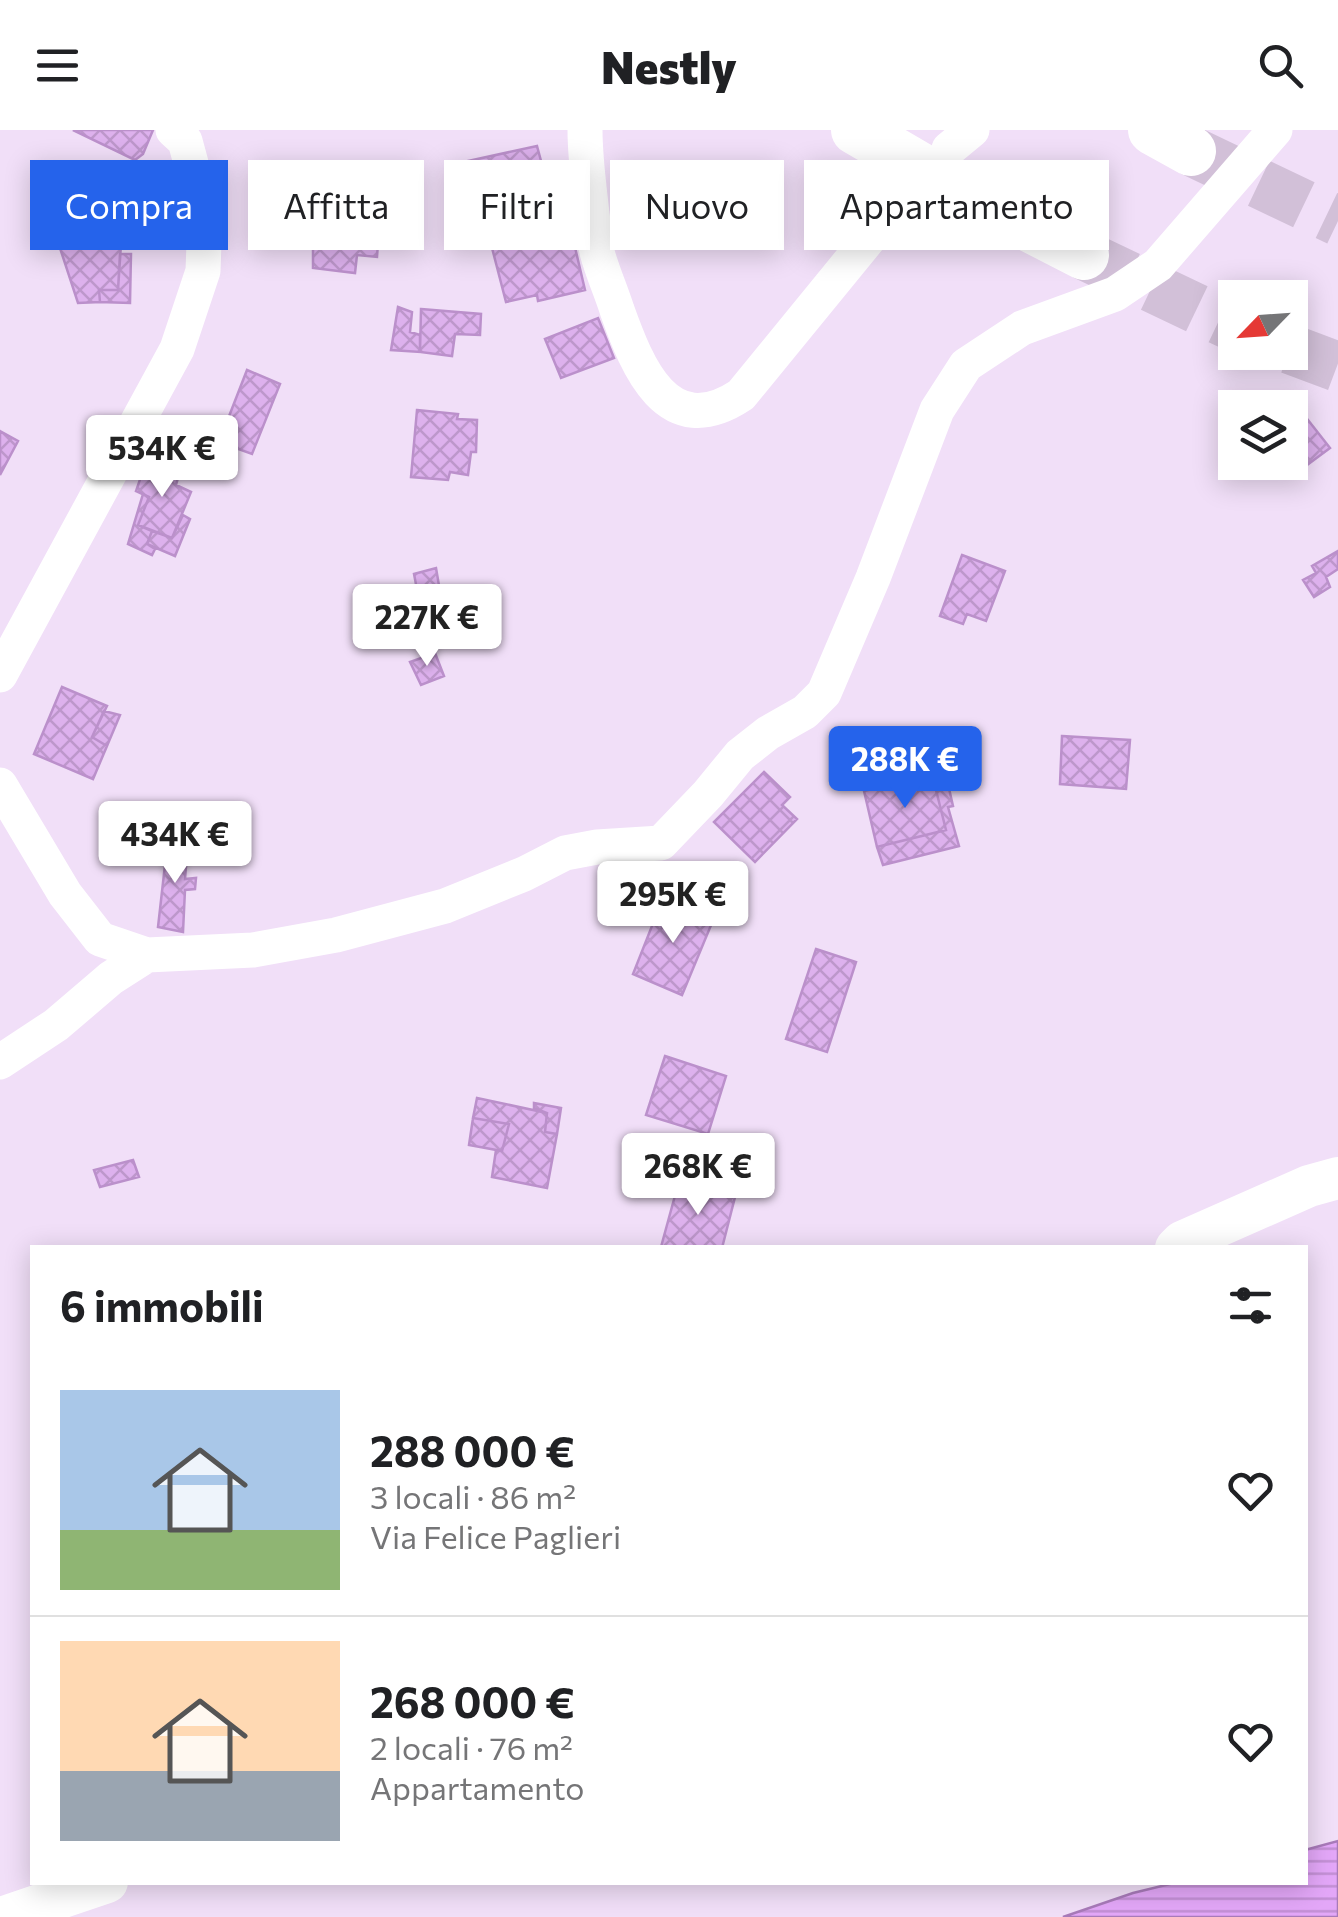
<!DOCTYPE html>
<html lang="it">
<head>
<meta charset="utf-8">
<style>
	:root { --surface:#fff; --page:#f6f6f6; --text:#202124; --muted:#757577; --line:#e0e0e0; --accent:#2563eb }
	body { margin:0; font-family:Commissioner,sans-serif; background:var(--page); color:var(--text); height:100vh; display:flex; flex-direction:column; font-size:38px; white-space:nowrap }
	* { box-sizing:border-box; margin:0 }
	p { font-size:32px; color:var(--muted) }
	.icon { flex:none; width:55px; height:55px; fill:none; stroke:currentColor; stroke-width:2; stroke-linecap:round; stroke-linejoin:round }
	.map { position:relative; flex:1; overflow:hidden }
	.sheet { position:absolute; left:30px; top:1115px; width:1278px; height:640px; display:flex; flex-direction:column; background:var(--surface); border-radius:0px; box-shadow:0 5px 25px #0003 }
	.sheet>* { flex:none }
	.guide { position:absolute; left:30px; top:30px; width:1280px; height:90px; display:flex; gap:20px }
	.needle { width:65px; rotate:245deg }
	.controls { position:absolute; left:1218px; top:150px; display:grid; gap:20px }
	.controls a { display:grid; place-items:center; width:90px; height:90px; border-radius:0px; background:var(--surface); box-shadow:0 5px 25px #0003; font-size:50px }
	.price { position:absolute; translate:-50% -85px; padding:0 22px; border-radius:10px; background:#fff; color:#222; font-size:32px; line-height:65px; filter:drop-shadow(0 2px 5px #0008) }
	.price::after { content:''; position:absolute; left:50%; top:60px; width:30px; height:22px; margin-left:-15px; background:inherit; clip-path:polygon(0 0,100% 0,50% 100%) }
	.price.selected { background:var(--accent); color:#fff }
	ul { padding:0; list-style:none }
	li { display:flex; align-items:center; gap:30px; height:250px; padding:0 30px }
	li+li { border-top:2px solid var(--line) }
	li span { display:grid; place-items:center; flex:none; width:280px; height:200px; border-radius:0px; color:#555 }
	li>.icon { margin-inline-start:auto }
	span .icon { width:120px; height:120px; fill:#fffc; stroke-width:1 }
	li b { font-size:42px }
	h2 { display:flex; justify-content:space-between; align-items:center; height:120px; padding:0 30px; font-size:42px }
	.pill { padding:0 35px; border-radius:0px; background:var(--surface); box-shadow:0 5px 25px #0003; font-size:35px; line-height:90px }
	.pill.selected { background:var(--accent); color:#fff }
	header { display:flex; justify-content:space-between; align-items:center; height:130px; padding:0 30px; background:var(--surface); font-size:45px; font-weight:800 }
	.map>svg:first-child { display:block }
</style>
</head>
<body>
<header><svg class="icon" aria-label="menu" viewBox="0 0 24 24"><path d="M4 6h16M4 12h16M4 18h16"/></svg>Nestly<svg class="icon" aria-label="search" viewBox="0 0 24 24"><circle cx="10" cy="10" r="6"/><path d="M15 15l6 6"/></svg></header>
<div class="map">
<svg width="1338" height="1787" viewBox="0 0 1338 1787">
	<defs>
		<pattern id="water-rules" width="6" height="5" patternUnits="userSpaceOnUse" patternTransform="scale(2.5)"><rect width="6" height="5" fill="#e3a7f8"/><path d="M0 2.5h6" fill="none" stroke="#c28fd4"/></pattern>
		<pattern id="building-cross-hatch" width="8" height="8" patternUnits="userSpaceOnUse" patternTransform="scale(2.5)"><rect width="8" height="8" fill="#ddb1ed"/><path d="M0 0l8 8M0 8l8-8" fill="none" stroke="#bd97cb"/></pattern>
	</defs>
	<rect width="100%" height="100%" fill="#f1dff8"/>
	<!-- water -->
	<path fill="url(#water-rules)" stroke="#a87ab9" stroke-width="2.5" d="M1338,1711V1787H1063L1133,1763L1174,1753L1305,1752V1720Z"/>
	<!-- building -->
	<path fill="url(#building-cross-hatch)" stroke="#bb90cb" stroke-width="2.5" d="M73,0H153L143,24L135,30Z
		M537,16L551,68L462,87L450,35Z
		M569,42L576,73L548,79L547,69L551,68L547,48Z
		M828,68L845,76L837,92L821,84Z
		M320,71L360,75L361,71L381,73L377,127L357,125L355,143L313,138V79L319,80Z
		M59,88L93,90L94,98L122,99L118,160H99L100,172L78,173L60,118H57Z
		M570,96L585,160L538,171L537,165L506,172L491,114Z
		M120,124H131L130,173L100,172L99,160H118Z
		M398,177L412,182L410,202L420,205V222L391,220Z
		M421,179L481,184L480,205L455,204L452,226L420,222Z
		M598,188L614,228L561,248L545,209Z
		M247,240L280,254L252,324L219,312Z
		M417,280L458,284L457,289L477,290L476,322H471L468,345L450,342L448,350L411,347Z
		M1308,290L1330,318L1299,341L1290,329V304Z
		M0,301L18,311L0,345Z
		M146,332L179,344L176,355L191,362L172,408L138,395L149,367L136,361Z
		M143,364L149,367L138,395L152,401L147,414L155,419L152,425L128,414Z
		M183,385L190,389L175,426L147,414L152,401L172,408Z
		M1338,421V439L1326,447L1330,457L1314,467L1303,450L1316,443L1312,436Z
		M962,425L1005,441L986,491L967,484L963,494L940,486Z
		M436,438L442,473L414,479L411,466L418,465L414,444Z
		M437,475L441,488L423,492L419,478Z
		M435,523L444,546L421,555L410,532Z
		M62,557L107,576L92,607L107,616L93,649L34,624Z
		M104,581L120,585L107,616L92,607Z
		M1062,606L1130,610L1126,659L1060,654Z
		M945,641L953,676L948,677L959,716L883,735L877,717L946,700L932,644Z
		M764,642L790,667L782,675L797,689L755,732L714,692Z
		M932,644L946,700L877,717L864,661Z
		M168,708L185,709L187,725L185,749L196,748L195,759L185,760L183,802L158,797Z
		M663,768L714,788L682,865L633,844Z
		M816,819L856,832L827,922L786,909Z
		M665,926L726,946L708,1004L646,985Z
		M477,968L547,983L545,1002L557,1004L547,1058L492,1047L496,1020L502,1021L509,994L473,988Z
		M534,973L561,978L557,1004L545,1002L547,983L534,978Z
		M473,988L509,994L502,1021L469,1015Z
		M133,1030L139,1047L100,1057L94,1040Z
		M679,1051L735,1067L722,1118L661,1117Z"/>
	<g fill="none" stroke-linecap="round" stroke-linejoin="round">
		<!-- highway-tunnel -->
		<path stroke="#d2c0d8" stroke-width="50" stroke-dasharray="50 25" stroke-linecap="butt" d="M1191,21L1338,91
			M1084,125L1235,197
			M1290,219L1338,237"/>
		<!-- minor -->
		<path stroke="#fff" stroke-width="35" d="M585,0C585,28 589,56 592,84C594,96 594,110 597,122C602,141 611,161 617,180C637,236 667,314 741,265L902,68
			M949,19L972,0
			M0,545L177,219L203,141L205,85L185,11L173,0
			M0,655L65,764L100,809L147,825
			M0,932L56,895L111,848L147,825L253,820L336,805L445,776L524,744L565,723L597,717L661,713L708,664L740,625L768,603L805,582L824,563L873,448L937,280L966,235L1022,198L1115,164L1158,135L1275,0"/>
		<!-- major -->
		<path stroke="#fff" stroke-width="42" d="M1176,1118L1182,1112L1309,1056L1338,1048
			M4,1787L107,1752"/>
		<!-- highway -->
		<path stroke="#fff" stroke-width="50" d="M856,0L971,67L1084,125
			M1153,0L1191,21"/>
	</g>
</svg>
<div class="controls">
<a><svg class="needle" viewBox="-14 -14 28 28"><path d="M0-13l5 13h-10z" fill="#e53935"/><path d="M0 13l5-13h-10z" fill="#757577"/></svg></a>
<a><svg class="icon" aria-label="layers" viewBox="0 0 24 24"><path d="M12 4l9 5-9 5-9-5zM3 14l9 5 9-5"/></svg></a>
</div>
<b class="price" style="left:162px;top:370px">534K €</b>
<b class="price" style="left:427px;top:539px">227K €</b>
<b class="price selected" style="left:905px;top:681px">288K €</b>
<b class="price" style="left:175px;top:756px">434K €</b>
<b class="price" style="left:673px;top:816px">295K €</b>
<b class="price" style="left:698px;top:1088px">268K €</b>
<div class="guide">
<a class="pill selected">Compra</a>
<a class="pill">Affitta</a>
<a class="pill">Filtri</a>
<a class="pill">Nuovo</a>
<a class="pill">Appartamento</a>
</div>
<section class="sheet">
<h2>6 immobili<svg class="icon" aria-label="filters" viewBox="0 0 24 24"><path d="M4 7h16M4 17h16"/><circle cx="9" cy="7" r="2"/><circle cx="15" cy="17" r="2"/></svg></h2>
<ul>
<li><span style="background:linear-gradient(#a9c7e8 70%,#8fb573 0)"><svg class="icon" aria-label="home" viewBox="0 0 24 24"><path d="M3 11l9-7 9 7M6 9v11h12V9"/></svg></span><div><b>288 000 €</b><p>3 locali · 86 m²</p><p>Via Felice Paglieri</p></div><svg class="icon" aria-label="heart" viewBox="0 0 24 24"><path d="M12 20l-8-8c-3-5 5-10 8-4 3-6 11-1 8 4z"/></svg></li>
<li><span style="background:linear-gradient(#ffd9b3 65%,#9aa5b1 0)"><svg class="icon" aria-label="home" viewBox="0 0 24 24"><path d="M3 11l9-7 9 7M6 9v11h12V9"/></svg></span><div><b>268 000 €</b><p>2 locali · 76 m²</p><p>Appartamento</p></div><svg class="icon" aria-label="heart" viewBox="0 0 24 24"><path d="M12 20l-8-8c-3-5 5-10 8-4 3-6 11-1 8 4z"/></svg></li>
</ul>
</section>
</div>
</body>
</html>
